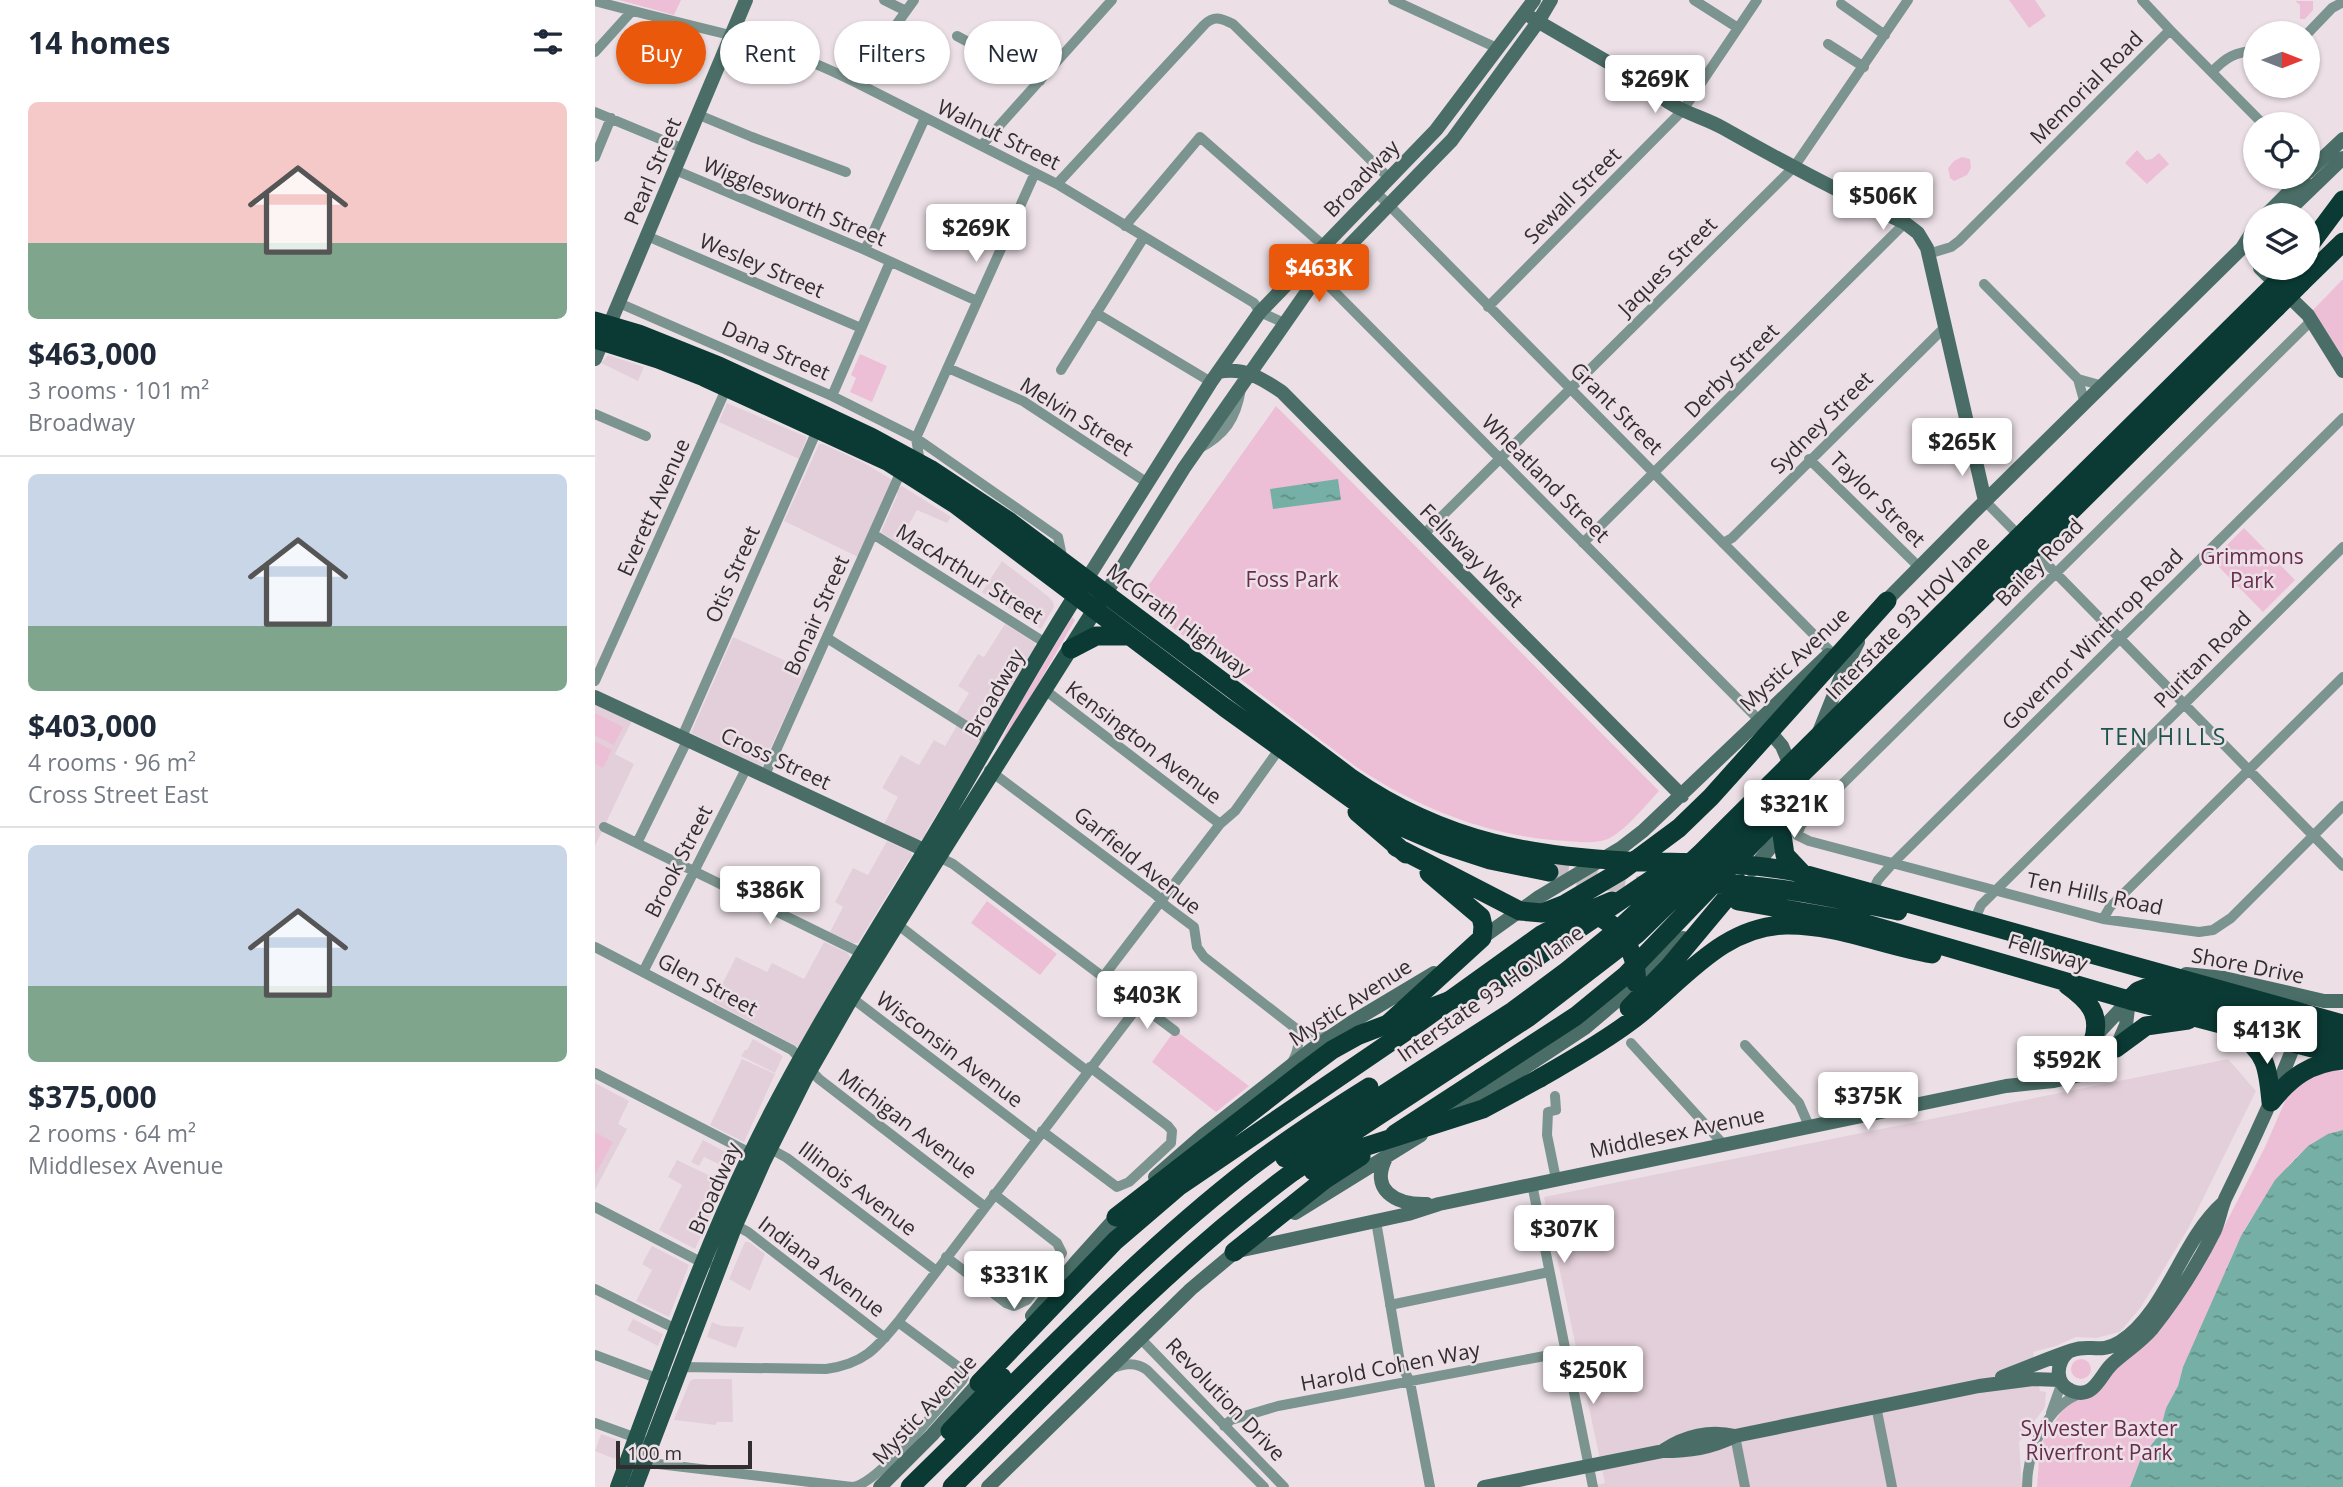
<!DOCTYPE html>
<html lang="en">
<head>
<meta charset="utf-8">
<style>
	:root { --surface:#fff; --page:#f2f2f3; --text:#1f2937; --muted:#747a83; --line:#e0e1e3; --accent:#ea580c }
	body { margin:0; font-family:"Open Sans",sans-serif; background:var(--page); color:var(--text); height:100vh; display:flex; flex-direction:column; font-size:26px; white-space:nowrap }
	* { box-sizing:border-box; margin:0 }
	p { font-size:23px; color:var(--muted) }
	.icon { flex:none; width:38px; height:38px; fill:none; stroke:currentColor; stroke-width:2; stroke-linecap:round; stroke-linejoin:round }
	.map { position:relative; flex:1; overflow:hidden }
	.details { display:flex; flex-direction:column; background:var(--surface); width:595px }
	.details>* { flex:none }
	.hud { position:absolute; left:21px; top:21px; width:665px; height:63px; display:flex; gap:14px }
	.needle { width:46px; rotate:90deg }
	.controls { position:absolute; left:1648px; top:21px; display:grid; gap:14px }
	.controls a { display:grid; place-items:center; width:77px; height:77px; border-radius:50%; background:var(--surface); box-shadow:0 2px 5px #0004; font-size:35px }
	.scale { position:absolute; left:21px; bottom:18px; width:136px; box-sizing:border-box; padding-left:7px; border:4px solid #322e30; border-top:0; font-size:19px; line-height:24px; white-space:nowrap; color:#322e30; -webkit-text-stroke:5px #ece0e6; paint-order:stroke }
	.price { position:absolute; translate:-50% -60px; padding:0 16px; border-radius:7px; background:#fff; color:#222; font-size:23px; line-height:46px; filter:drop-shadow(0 2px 4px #0008) }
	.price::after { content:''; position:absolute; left:50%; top:42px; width:21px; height:16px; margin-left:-10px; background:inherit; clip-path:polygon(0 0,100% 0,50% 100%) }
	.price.on { background:var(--accent); color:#fff }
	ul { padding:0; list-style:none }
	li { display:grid; align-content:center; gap:14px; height:371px; padding:0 28px }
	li+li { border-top:2px solid var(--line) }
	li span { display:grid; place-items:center; height:217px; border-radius:10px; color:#555 }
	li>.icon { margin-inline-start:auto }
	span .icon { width:126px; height:126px; fill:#fffc; stroke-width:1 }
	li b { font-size:30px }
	h2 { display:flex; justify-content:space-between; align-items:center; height:84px; padding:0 28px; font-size:30px }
	.tag { padding:0 24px; border-radius:32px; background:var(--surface); box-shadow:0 2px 5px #0004; font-size:24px; line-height:63px }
	.tag.on { background:var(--accent); color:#fff }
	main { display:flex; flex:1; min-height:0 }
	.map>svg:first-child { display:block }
</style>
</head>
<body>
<main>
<section class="details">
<h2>14 homes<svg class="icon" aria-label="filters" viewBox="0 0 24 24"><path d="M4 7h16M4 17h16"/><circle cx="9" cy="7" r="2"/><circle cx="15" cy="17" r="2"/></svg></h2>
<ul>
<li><span style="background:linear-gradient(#f6c9c9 65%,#7fa58c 0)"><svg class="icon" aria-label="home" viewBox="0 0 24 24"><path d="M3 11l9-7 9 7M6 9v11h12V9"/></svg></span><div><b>$463,000</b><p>3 rooms · 101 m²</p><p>Broadway</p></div></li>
<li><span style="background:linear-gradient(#c9d6e8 70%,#7fa58c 0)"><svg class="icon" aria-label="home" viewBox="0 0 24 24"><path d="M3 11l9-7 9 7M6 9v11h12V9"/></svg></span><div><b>$403,000</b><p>4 rooms · 96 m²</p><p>Cross Street East</p></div></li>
<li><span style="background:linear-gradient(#c9d6e8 65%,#7fa58c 0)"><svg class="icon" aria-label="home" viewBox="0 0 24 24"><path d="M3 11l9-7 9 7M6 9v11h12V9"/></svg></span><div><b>$375,000</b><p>2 rooms · 64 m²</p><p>Middlesex Avenue</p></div></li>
</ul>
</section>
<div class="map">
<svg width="1748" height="1487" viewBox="0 0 1748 1487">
	<defs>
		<pattern id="water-ripples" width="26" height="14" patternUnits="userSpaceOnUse" patternTransform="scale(1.75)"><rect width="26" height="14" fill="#75afa5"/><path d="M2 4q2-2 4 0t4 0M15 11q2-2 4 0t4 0" fill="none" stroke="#618f87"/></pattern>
	</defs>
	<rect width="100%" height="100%" fill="#ece0e6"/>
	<!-- built -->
	<path fill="#e3cfd9" d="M13,355L49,367L43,381L6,363Z
		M132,403L212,437L204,459L124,422Z
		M224,444H228L269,463L296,479L297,482L263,557L189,521Z
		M307,486L356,517L352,523L322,510L303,544L286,532L302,496V489Z
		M407,561L454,597L458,602L459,607L446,629L387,592Z
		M410,624L439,642L441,647L390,733L360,716L374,693L363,686L383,654L389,657Z
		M138,637L211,670L167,767L96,733Z
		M0,704L37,721L20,754L39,764L0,846Z
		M363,724L387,741L332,830L329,839L323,840L289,824L303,797L287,788L306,755L324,765L339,740L350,746Z
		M292,841L316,852L317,857L313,861L263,943H258L235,932L248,907L240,902L258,868L273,875Z
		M229,942L253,953L255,958L203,1047L118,1002L141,957L172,972L177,963L209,979Z
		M158,1039L188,1056L180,1073L146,1056L150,1050H152Z
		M147,1059L180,1074L149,1142L115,1125Z
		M1633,1059L1661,1091L1594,1227L1546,1307L1525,1332L1501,1338L1481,1337L1461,1346L1438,1352L1445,1391L1451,1392L1450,1407L1424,1442L1427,1487H992L1010,1483L949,1197Z
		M0,1083L34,1101L23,1124L32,1129L0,1190Z
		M108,1140L142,1158L136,1170L109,1157L104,1166L96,1162Z
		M82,1160L130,1183L100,1249L64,1230L87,1185L73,1177Z
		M150,1242H154L170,1254L155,1291L134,1279Z
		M57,1246L94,1265L74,1317L41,1301L57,1270L47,1264Z
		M38,1319L68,1334L63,1346L32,1330Z
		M117,1322L127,1326L149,1327L141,1348L112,1337Z
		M99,1379H137L138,1422H122L121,1425L79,1420L95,1381Z
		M6,1434L26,1441L20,1459L0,1451Z"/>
	<!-- green -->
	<path fill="#edbfd7" d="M24,0H86L79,15Z
		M1414,0H1440L1451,16L1434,28Z
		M1700,1H1718V10L1710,19H1705V5Z
		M1542,150L1551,160L1557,159L1564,153L1574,164L1552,184L1530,163Z
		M1367,157L1375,159L1376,168L1372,175L1359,181L1355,178L1353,168L1359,161Z
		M1748,279V358L1718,310Z
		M265,354L292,366L277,402L255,392L261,378L256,375Z
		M681,406L1064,791C1051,805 1030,831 1013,839C1000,844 985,842 971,841C895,837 822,808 760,766L557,612L552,598L553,586Z
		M1649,528L1700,580L1668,612L1617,560Z
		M477,617L480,620C453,666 428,713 399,757L420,712Z
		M0,713L28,727L19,745L0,736Z
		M0,741L17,750L8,768L0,764Z
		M392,901L462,954L445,975L376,923Z
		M580,1030L654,1086L621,1112L557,1062Z
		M1740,1069L1748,1071V1130C1715,1140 1694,1161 1676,1190C1667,1205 1655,1218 1647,1235C1625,1277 1613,1326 1588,1367L1583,1386L1571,1408L1564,1435L1546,1458L1535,1487H1442L1444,1460L1441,1456L1452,1432L1470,1407L1613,1258L1670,1147L1691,1099L1704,1084L1715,1075Z
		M0,1132L18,1142L1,1173L0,1172Z
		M1476 1369a10 10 0 1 1 20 0a10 10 0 1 1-20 0Z"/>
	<!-- water -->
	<path fill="url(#water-ripples)" d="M743,479L746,500L678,509L675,489Z
		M1748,1130V1487H1535L1546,1458L1564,1435L1571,1408L1583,1386L1588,1367L1646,1236L1680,1180L1713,1146L1733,1134Z"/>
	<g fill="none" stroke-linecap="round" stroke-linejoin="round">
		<!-- highway-tunnel -->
		<path stroke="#c7bcc2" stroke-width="19" stroke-dasharray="19 10" stroke-linecap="butt" d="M954,872L1056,888"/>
		<!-- street -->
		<path stroke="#7c948f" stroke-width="10" d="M289,0L311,11
			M798,0L902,48
			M1099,0L1143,28
			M1547,0L1575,30
			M0,1C45,13 90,24 135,35C178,45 221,63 260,82L462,184L659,303L665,312L689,323
			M1246,4L1290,35
			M1713,33L1737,8L1748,2
			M362,36L445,81
			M1233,44L1269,67
			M0,52L37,11
			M1617,72C1630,58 1641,51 1661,51
			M260,82L319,0
			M0,112L89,149
			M104,115L157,137L251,172
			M387,145L517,0
			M0,157L16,118
			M80,170L270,250L382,301
			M462,184L609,25C619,15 626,18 638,24L794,178
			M781,192L1236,652
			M530,226L605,137L729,246
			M52,236L266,328
			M270,250L330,118
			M1333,254L1356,247L1364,241L1575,30L1668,124
			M704,271L724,276L1164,720
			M1389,284L1483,379L1490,404
			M24,303L237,396L321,438L463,537L468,561
			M893,307L1088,110L1162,0
			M501,313L616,382
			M1717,320L1206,825L1202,835L1214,841L1508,919L1604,932L1618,930L1636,918L1748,806
			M353,368L428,401L551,482
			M466,370L549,237
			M1483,379L1508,386
			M237,396L295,262
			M0,414L51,436
			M603,449C630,435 641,419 646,389
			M1214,459L1324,567
			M325,462L321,438L440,173
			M1390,501L1748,866
			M278,534L452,644
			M828,535L1199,167L1313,0
			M988,543L1310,223
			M1128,543L1137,538L1350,327
			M232,638L395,741
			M0,681L132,387
			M450,690L625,824
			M87,737L223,428
			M394,770L561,895L571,906L599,927L602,947L609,957L704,1031L721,1038L732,1036
			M170,775L307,469
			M9,827L266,953
			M42,843L93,739
			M344,857L358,864L580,1031
			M1277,892L1283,880L1298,863L1748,418
			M1508,919L1515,907L1748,677
			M1379,921L1386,905L1748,547
			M302,924L492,1071
			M0,947L197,1050L224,1079L389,1206
			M48,972L152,767
			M508,977L625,824L640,811L685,748L686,744
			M253,995L442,1139
			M1036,1043L1129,1145
			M1150,1045L1204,1103L1214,1126
			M696,1064C704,1051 706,1040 698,1027
			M0,1073L159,1155
			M960,1096L961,1110L953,1112L952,1135L961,1179
			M447,1131L522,1187L534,1182L576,1143L577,1131L573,1126L495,1067
			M169,1149L174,1148L192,1158L340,1270
			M937,1184L998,1487
			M0,1207L100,1259L113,1263
			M781,1221L805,1362L815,1382L835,1487
			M140,1225L153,1232L290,1338
			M351,1257L411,1303L419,1306L432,1300L464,1258L467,1253L462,1243L399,1194
			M0,1289L85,1331
			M795,1305L954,1272
			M545,1338L689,1487
			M0,1355L64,1379L68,1377
			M82,1369L86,1367L231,1369C268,1364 281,1349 303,1322L544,1005
			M514,1370C527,1364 540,1361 552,1370L669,1487
			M1281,1406L1297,1487
			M1456,1413L1467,1382
			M0,1423L47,1440
			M629,1426L636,1420L683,1406L971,1352
			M1140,1436L1150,1487
			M46,1462L257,1487C283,1485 347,1403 367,1381L369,1377L365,1368L303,1322
			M1432,1487C1432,1452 1451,1404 1488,1393"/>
		<!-- secondary -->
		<path stroke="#4a6e67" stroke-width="14" d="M937,18L1059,89C1077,111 1105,115 1128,128C1188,162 1248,194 1310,223L1323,233L1332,248L1390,501
			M1713,172L1748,139
			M1671,215L1709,177
			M1689,215L1748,158
			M1647,248L1661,226
			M1665,268L1713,315L1748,371
			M0,359L151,0
			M623,372C650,367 666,378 687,392L1087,796
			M492,579L616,382L665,312L841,130L939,0
			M511,593L589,468L718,283L857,140L943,22L956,0
			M1286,606L1377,514L1646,249L1661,241
			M0,697L340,855
			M1169,725L1187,746L1198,772
			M1224,732L1248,672L1263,642
			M1157,870L1175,848L1187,826
			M884,940L944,897L1026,848L1048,831L1233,655
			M1591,974L1629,978L1729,1001H1748
			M1429,1079L1465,1066L1481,1057L1534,1000
			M861,1113L990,1028L1031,993L1088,938
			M792,1156C773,1190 801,1205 832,1204
			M560,1177L608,1135L717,1049L757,1022L839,973
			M700,1213L826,1135
			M643,1251L813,1214L844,1204L1411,1086L1459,1081L1490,1074L1506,1064L1521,1048L1531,1025L1534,1000
			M437,1316L481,1262L526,1212
			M1473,1352C1461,1363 1459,1384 1477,1391C1499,1400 1505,1375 1517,1364C1530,1352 1545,1343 1557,1329C1580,1300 1604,1262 1620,1230C1624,1220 1626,1209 1630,1199C1655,1148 1679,1097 1700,1043
			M1407,1377C1431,1368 1454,1358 1478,1350C1494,1344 1506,1354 1525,1342C1571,1313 1586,1241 1627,1204
			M1069,1450C1090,1436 1115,1430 1140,1436
			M285,1487L337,1435L390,1376
			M393,1487L596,1289L645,1248
			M889,1487L1068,1451C1094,1451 1116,1448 1140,1436L1384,1386L1438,1379L1465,1380"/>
		<!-- primary -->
		<path stroke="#24534c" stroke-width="16" d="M23,1487C64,1377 103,1264 154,1158C207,1047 273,946 336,841C387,757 433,669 487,586
			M40,1487L140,1225L168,1162L210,1078L256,998L336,869L506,600"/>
		<!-- highway -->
		<path stroke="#0b3a34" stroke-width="19" d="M1713,247L1748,200
			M1706,283L1748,242
			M0,321L44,334L124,366L276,437L335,469L415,522L756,778C850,843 941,858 1053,862C1103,863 1152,862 1201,872L1748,1024
			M0,339L63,359L109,377L292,461L360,504L629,707L761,802L807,827L849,845L895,860L954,872
			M1436,525L1669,295
			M1449,538L1681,308
			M476,649L501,636H533
			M762,812L811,854
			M1186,828L1190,855L1207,873
			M801,847L925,911L947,913L970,904L1026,871L1084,828L1116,797L1292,601
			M1108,884C1175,883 1238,898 1303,911
			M1143,901L1265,922L1534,1000L1748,1056
			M989,914C1020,914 1045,955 1041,983
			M1472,985C1493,1000 1507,1014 1498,1041
			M1534,1000L1543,991L1553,987L1647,1010L1673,1011
			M1034,1008L1073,968L1144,883
			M794,1023L887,938L888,926L886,917L834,873
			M1642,1033C1672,1051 1673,1070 1676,1102
			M1700,1043C1716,1026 1727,1033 1748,1039
			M1521,1048L1551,1026L1593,1020
			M945,1078C976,1060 1007,1043 1036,1021C1085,985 1125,926 1191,925C1241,924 1289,946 1337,954
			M1676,1102C1696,1077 1715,1063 1748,1060
			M800,1134L886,1078
			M521,1217L709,1071
			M639,1252L729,1180L766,1156
			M384,1383L520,1241L583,1187L822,1024L946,935L986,914L1017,901
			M355,1431L407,1377
			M315,1487C427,1379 533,1262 656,1167C694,1138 734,1112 774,1087
			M357,1487C467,1378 574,1264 699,1171"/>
		<!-- highway-bridge -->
		<path stroke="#0b3a34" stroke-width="19" d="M1669,295L1694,270
			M1681,308L1706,283
			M709,1071L737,1050L764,1035L880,991L923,970L1066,873
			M886,1078L981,1016L1031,975L1200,799
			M690,1158L918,1011L972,971L1025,928L1106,853L1436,525
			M699,1171L934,1017L1042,934L1449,538
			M718,1171L766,1148L888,1109L945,1078"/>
	</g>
	<g text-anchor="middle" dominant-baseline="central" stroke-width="5" stroke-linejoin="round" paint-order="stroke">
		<!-- street labels -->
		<g font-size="21" fill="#322e30" stroke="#ece0e6">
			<text transform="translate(1491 87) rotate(-45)">Memorial Road</text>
			<text transform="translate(404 134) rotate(26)">Walnut Street</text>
			<text transform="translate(57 171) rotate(-67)">Pearl Street</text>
			<text transform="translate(766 178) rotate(-46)">Broadway</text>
			<text transform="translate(977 195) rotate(-45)">Sewall Street</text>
			<text transform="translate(200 201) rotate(23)">Wigglesworth Street</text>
			<text transform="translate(167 265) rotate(23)">Wesley Street</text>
			<text transform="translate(1072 266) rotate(-45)">Jaques Street</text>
			<text transform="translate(181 350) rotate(24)">Dana Street</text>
			<text transform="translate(1136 370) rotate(-45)">Derby Street</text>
			<text transform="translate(1022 408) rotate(45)">Grant Street</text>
			<text transform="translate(482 416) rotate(32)">Melvin Street</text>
			<text transform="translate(1226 422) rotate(-45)">Sydney Street</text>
			<text transform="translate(951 478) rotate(45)">Wheatland Street</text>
			<text transform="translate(1283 499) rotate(45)">Taylor Street</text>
			<text transform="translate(58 507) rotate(-66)">Everett Avenue</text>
			<text transform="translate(877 555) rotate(45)">Fellsway West</text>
			<text transform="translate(1444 562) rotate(-45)">Bailey Road</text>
			<text transform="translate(375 573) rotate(32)">MacArthur Street</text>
			<text transform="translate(137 574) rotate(-66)">Otis Street</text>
			<text transform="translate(221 615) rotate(-66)">Bonair Street</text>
			<text transform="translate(1312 617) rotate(-45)">Interstate 93 HOV lane</text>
			<text transform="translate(584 620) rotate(37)">McGrath Highway</text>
			<text transform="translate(1497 639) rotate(-45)">Governor Winthrop Road</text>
			<text transform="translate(1199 659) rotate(-43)">Mystic Avenue</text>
			<text transform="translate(1607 659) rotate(-45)">Puritan Road</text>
			<text transform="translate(399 693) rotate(-60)">Broadway</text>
			<text transform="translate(549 742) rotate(37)">Kensington Avenue</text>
			<text transform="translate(181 758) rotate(25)">Cross Street</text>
			<text transform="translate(543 860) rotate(39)">Garfield Avenue</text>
			<text transform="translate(83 861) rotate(-63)">Brook Street</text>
			<text transform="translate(1500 893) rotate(12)">Ten Hills Road</text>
			<text transform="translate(1453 952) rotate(17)">Fellsway</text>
			<text transform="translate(1653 965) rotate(11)">Shore Drive</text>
			<text transform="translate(113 984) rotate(28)">Glen Street</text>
			<text transform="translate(895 993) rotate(-35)">Interstate 93 HOV lane</text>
			<text transform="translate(755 1002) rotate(-33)">Mystic Avenue</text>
			<text transform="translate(355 1049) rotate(37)">Wisconsin Avenue</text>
			<text transform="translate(313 1123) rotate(37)">Michigan Avenue</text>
			<text transform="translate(1082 1132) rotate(-12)">Middlesex Avenue</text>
			<text transform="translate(119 1188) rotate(-66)">Broadway</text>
			<text transform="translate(263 1188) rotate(37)">Illinois Avenue</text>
			<text transform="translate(227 1266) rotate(37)">Indiana Avenue</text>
			<text transform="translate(795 1366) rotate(-11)">Harold Cohen Way</text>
			<text transform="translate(631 1399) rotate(46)">Revolution Drive</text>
			<text transform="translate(329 1409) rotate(-47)">Mystic Avenue</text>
		</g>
		<!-- park labels -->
		<g font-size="21" fill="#662d4f" stroke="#ece0e6">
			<text x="1657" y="556">Grimmons<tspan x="1657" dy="24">Park</tspan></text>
			<text x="697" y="579">Foss Park</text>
			<text x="1504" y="1428">Sylvester Baxter<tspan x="1504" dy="24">Riverfront Park</tspan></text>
		</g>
		<!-- neighbourhood labels -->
		<g font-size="23" letter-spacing="2" fill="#1b544c" stroke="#ece0e6">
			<text x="1569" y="736">TEN HILLS</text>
		</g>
	</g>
</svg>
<div class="controls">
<a><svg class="needle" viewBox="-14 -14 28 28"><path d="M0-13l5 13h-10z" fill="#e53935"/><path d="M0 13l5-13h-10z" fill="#747a83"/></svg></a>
<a><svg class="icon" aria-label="locate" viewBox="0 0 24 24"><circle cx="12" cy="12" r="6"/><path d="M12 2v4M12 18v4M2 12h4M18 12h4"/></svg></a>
<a><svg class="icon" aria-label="layers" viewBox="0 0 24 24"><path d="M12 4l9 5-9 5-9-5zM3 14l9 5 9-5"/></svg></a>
</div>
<div class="scale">100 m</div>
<b class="price" style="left:1060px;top:115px">$269K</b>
<b class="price" style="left:1288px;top:232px">$506K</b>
<b class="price" style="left:381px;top:264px">$269K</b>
<b class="price on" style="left:724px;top:304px">$463K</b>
<b class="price" style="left:1367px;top:478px">$265K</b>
<b class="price" style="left:1199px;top:840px">$321K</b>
<b class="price" style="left:175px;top:926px">$386K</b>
<b class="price" style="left:552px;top:1031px">$403K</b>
<b class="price" style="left:1672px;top:1066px">$413K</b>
<b class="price" style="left:1472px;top:1096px">$592K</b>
<b class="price" style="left:1273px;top:1132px">$375K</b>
<b class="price" style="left:969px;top:1265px">$307K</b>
<b class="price" style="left:419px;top:1311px">$331K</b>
<b class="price" style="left:998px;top:1406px">$250K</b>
<div class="hud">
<a class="tag on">Buy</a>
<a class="tag">Rent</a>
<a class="tag">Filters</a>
<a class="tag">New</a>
</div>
</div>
</main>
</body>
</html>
